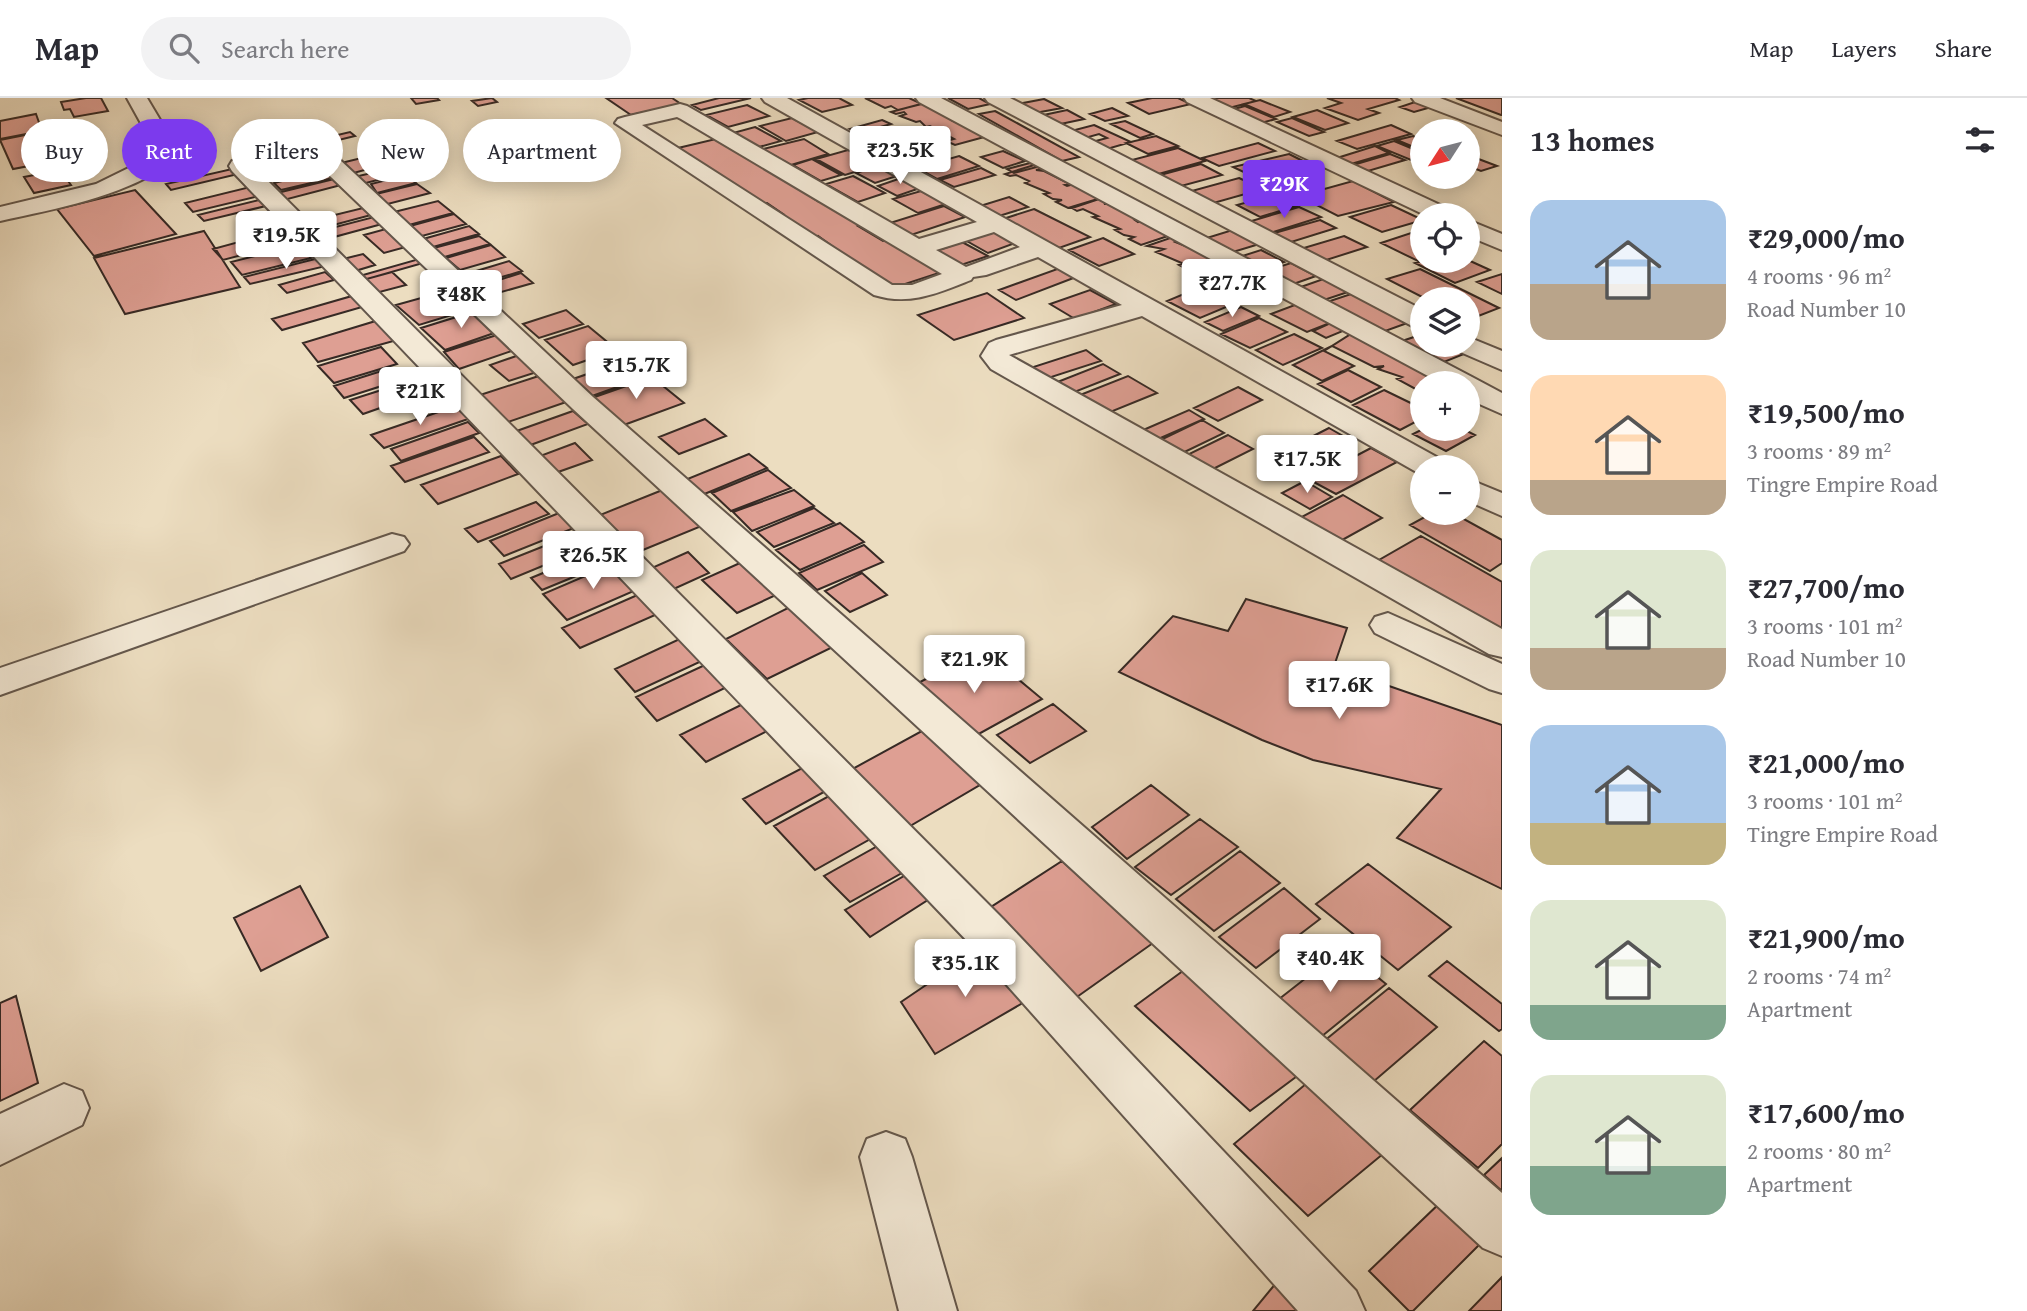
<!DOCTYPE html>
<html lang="en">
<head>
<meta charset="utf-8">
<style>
	:root { --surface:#fff; --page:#f2f2f3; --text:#2b2b33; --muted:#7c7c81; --line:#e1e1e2; --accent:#7c3aed }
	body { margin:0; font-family:"Gentium Book Plus",serif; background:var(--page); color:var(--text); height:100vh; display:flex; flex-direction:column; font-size:26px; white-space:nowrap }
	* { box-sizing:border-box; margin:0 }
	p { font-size:23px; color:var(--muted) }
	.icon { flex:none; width:38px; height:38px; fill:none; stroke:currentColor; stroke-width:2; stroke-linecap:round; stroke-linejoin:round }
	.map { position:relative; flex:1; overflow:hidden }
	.sheet { display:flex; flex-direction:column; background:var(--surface); width:525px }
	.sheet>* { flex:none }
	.top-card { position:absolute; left:21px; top:21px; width:665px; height:63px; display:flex; gap:14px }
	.needle { width:46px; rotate:234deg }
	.controls { position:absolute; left:1410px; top:21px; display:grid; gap:14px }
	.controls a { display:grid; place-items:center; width:70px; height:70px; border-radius:50%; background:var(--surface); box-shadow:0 4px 18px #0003; font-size:35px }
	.price { position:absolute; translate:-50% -60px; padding:0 16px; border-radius:7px; background:#fff; color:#222; font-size:23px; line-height:46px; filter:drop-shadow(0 2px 4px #0008) }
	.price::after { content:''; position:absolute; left:50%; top:42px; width:21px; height:16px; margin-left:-10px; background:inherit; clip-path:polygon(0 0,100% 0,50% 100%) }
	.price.selected { background:var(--accent); color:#fff }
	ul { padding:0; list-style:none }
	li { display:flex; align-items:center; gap:21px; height:175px; padding:0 28px }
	li span { display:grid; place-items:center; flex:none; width:196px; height:140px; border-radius:21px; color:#555 }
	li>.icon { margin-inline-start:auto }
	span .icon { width:84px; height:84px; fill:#fffc; stroke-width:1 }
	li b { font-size:30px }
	h2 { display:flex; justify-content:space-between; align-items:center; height:84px; padding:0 28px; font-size:30px }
	.tag { padding:0 24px; border-radius:32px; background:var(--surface); box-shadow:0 4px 18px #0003; font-size:24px; line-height:63px }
	.tag.selected { background:var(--accent); color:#fff }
	header { display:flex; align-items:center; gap:42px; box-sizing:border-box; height:98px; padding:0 35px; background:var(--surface); border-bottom:2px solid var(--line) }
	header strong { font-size:33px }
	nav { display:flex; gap:38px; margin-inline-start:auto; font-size:24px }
	.search { width:490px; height:63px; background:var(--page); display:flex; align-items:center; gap:18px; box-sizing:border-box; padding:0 24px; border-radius:38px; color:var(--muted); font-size:26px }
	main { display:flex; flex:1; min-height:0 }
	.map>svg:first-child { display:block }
</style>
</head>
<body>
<header>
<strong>Map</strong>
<div class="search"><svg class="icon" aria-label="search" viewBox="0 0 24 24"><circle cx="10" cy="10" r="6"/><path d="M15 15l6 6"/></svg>Search here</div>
<nav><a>Map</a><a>Layers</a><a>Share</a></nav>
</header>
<main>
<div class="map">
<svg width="1502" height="1213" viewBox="0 0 1502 1213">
	<rect width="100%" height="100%" fill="#ecddc0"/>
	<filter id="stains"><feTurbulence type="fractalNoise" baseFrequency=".00286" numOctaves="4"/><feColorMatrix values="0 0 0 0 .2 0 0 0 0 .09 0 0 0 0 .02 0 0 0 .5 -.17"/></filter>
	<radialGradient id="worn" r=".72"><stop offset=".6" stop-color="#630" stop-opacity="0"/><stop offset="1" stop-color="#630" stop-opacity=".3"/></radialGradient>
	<!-- building -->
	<path fill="#de9f93" stroke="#372a25" stroke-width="2" d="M86,0H101L108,13L74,19L70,11L64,12L61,4Z
		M411,0H437L439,2L416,6Z
		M492,0L497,4L478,8L472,3Z
		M606,0H672L681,6L631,17Z
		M719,0H751L701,12L692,7Z
		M808,0H839L852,7L822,14L799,2Z
		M865,0H909L922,6L898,12L891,8L885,10Z
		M948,0H979L990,6L968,11Z
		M1152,0H1178L1191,6L1149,16L1128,5Z
		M1206,0H1249L1256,3L1229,10Z
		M1327,0H1395L1399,2L1368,11L1379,15L1358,22L1325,10L1341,5Z
		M1456,0H1502V17H1501Z
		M1044,1L1062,10L1035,15L1018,6Z
		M1260,2L1290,14L1274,19L1244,6Z
		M1421,2L1435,8L1414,14L1400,9Z
		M928,4L935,8L929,10L936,9L960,21L953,23L988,38L955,47L946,43L954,41L930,28L926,29L920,23L916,24L900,18L906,16L904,14L896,16L891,14Z
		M747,7L769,18L728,29L706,17Z
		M1245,8L1276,21L1261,25L1230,12Z
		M1112,10L1128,18L1105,23L1090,16Z
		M1067,12L1084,21L1056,27L1039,18Z
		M1317,12L1348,25L1325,32L1293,19Z
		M995,13L1079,59L1062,63L979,16Z
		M36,16L42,33L0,41V23Z
		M792,20L818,34L786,43L760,28Z
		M1292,20L1324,34L1309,38L1277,24Z
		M882,22L891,26L859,35L850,31Z
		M1125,23L1153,36L1140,40L1111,26Z
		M1094,27L1131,44L1107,51L1092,44L1107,40L1099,36L1085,40L1071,33Z
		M1391,27L1411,36L1357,51L1337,43Z
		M755,29L781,43L759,49L733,35Z
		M903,29L921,38L874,51L857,42Z
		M40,34L55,63L13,71L0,42Z
		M350,34L355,38L314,48L308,44Z
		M1156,38L1178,48L1148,56L1126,45Z
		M1413,38L1423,42V53L1397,42Z
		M720,40L813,92L805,95L819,104L828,101L868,125L858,128L883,143L893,140L942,174L896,189L883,181L879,182L818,138L813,140L778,117L783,116L767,105L761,106L678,50Z
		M804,41L828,56L791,67L763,51Z
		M1394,43L1423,55V58L1411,62L1377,48Z
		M1258,45L1275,53L1219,68L1202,60Z
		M1375,48L1389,55L1351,66L1337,60Z
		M855,50L884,65L845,77L816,61Z
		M1178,50L1205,63L1155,77L1128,63Z
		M305,52L312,57L257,71L250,64Z
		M1003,53L1025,63L1003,70L981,59Z
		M382,55L394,64L350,76L337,66Z
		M1289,56L1305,64L1250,77L1233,69Z
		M1390,56L1405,62L1368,73L1353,67Z
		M1468,57L1497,68L1481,73L1468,68Z
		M959,58L979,68L937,81L917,70Z
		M311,59L317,64L263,77L257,72Z
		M812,61L841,77L821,83L793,67Z
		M318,64L325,71L268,84L261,78Z
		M1030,65L1037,69L1014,75L1007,71Z
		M1201,66L1222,77L1170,91L1149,80Z
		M881,67L900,77L875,85L856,75Z
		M1034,67L1041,71L1036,72L1044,73L1070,86L1065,87L1067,88L1074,86L1101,100L1068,110L1056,104L1062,102L1053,101L1044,96L1049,95L1025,85L1029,83L1016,77L1010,78L1005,76Z
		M397,69L405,75L358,87L350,80Z
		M981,70L995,77L954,89L940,82Z
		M232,71L238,76L171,92L166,86Z
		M60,72L71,87L34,95L24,79Z
		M327,72L337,79L281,92L274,85Z
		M406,77L416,85L377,95L371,86Z
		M853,78L885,95L858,104L826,86Z
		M904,79L923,89L897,98L878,88Z
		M1239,80L1263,91L1210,106L1188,94Z
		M334,81L341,87L280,103L273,96Z
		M1353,83L1394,104L1338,118L1299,98Z
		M417,86L430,95L380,108L368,98Z
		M250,89L259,98L193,114L185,105Z
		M135,92L176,136L94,158L57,111Z
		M921,93L946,106L918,115L893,101Z
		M1274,97L1296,108L1260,119L1237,107Z
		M1009,99L1028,109L999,118L980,108Z
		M1102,100L1109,104L1104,106H1112L1140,121L1135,122L1138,124L1145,121L1174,136L1141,147L1129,141L1134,139L1124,137L1115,132L1120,131L1093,119L1098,118L1083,111L1077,113L1072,110Z
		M263,101L270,107L204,123L198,117Z
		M438,103L453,115L409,127L394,114Z
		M1391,107L1423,122L1382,134L1350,119Z
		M944,108L965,119L911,137L890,125Z
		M1299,109L1321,119L1270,135L1248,124Z
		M363,110L371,117L315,132L306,124Z
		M1034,111L1090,139L1059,150L1003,121Z
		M454,116L466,126L422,138L410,128Z
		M374,119L382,126L323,142L316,134Z
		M1320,122L1336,130L1288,145L1271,136Z
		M469,128L479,136L433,149L423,141Z
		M393,129L413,147L384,155L364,137Z
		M1239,130L1266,144L1223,157L1197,143Z
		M995,132L1018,144L988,155L965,142Z
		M204,133L240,189L125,216L94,160Z
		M1414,134L1423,139V161L1418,163L1381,145Z
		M479,138L490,146L441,160L430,151Z
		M1344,138L1367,149L1320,164L1297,152Z
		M1173,139L1179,142L1175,144L1213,159L1209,161L1218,165L1223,164L1252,178L1223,189L1190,172L1194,170L1188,172L1179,167L1184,166L1156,154L1164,151L1147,148Z
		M1103,140L1134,156L1099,168L1069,152Z
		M246,142L257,153L223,162L213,151Z
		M962,144L988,158L961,167L936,153Z
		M299,147L311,160L242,177L231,164Z
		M491,147L505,159L460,172L446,160Z
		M1261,152L1284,164L1252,174L1230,162Z
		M363,156L375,167L355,173L343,161Z
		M319,160L326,168L250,186L244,179Z
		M419,161L423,165L360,183L356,179Z
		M1468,162L1490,172L1455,185L1415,165L1423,163Z
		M509,163L522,173L475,187L463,177Z
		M1291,165L1316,178L1285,189L1260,175Z
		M1060,170L1076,179L1016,202L999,192Z
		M1420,171L1499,210L1468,222V201H1426L1387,181Z
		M325,174L334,182L287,195L279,187Z
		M392,174L406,187L372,196L359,183Z
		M521,175L533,185L484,199L474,190Z
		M1502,176V196L1477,184Z
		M1254,179L1287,195L1258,206L1227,189Z
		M1329,179L1354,192L1318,204L1295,191Z
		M457,190L478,209L419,227L396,207Z
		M1198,190L1231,207L1200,220L1167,203Z
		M1090,192L1116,206L1075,221L1050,206Z
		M987,195L1024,220L954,242L918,217Z
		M1354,195L1410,224L1377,236L1321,206Z
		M352,198L362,209L282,232L272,221Z
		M1300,205L1335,223L1307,234L1271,216Z
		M1241,209L1259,218L1223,233L1205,224Z
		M479,212L500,233L445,252L421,230Z
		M566,212L583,226L539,240L523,226Z
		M1259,220L1287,234L1250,250L1221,236Z
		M379,222L397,242L318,264L303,245Z
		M1335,223L1350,230L1326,240L1313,233Z
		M588,228L617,252L573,267L545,242Z
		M1354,234L1453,285H1423V295L1397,281L1402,279L1378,271L1384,268L1374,269L1332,248Z
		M503,235L520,250L459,271L444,254Z
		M1294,236L1322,250L1283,267L1256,252Z
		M1423,236V247H1455L1469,254L1434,268L1393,246Z
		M1332,248L1324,253L1354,268L1322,283L1293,267Z
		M381,249L397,266L334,285L318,268Z
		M1086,252L1101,263L1039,283L1024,272Z
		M525,255L543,272L509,283L490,267Z
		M628,262L648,278L592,298L573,281Z
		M1103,266L1120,276L1072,295L1055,285Z
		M388,271L393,277L406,272L413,278L344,300L334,288Z
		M1348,272L1381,289L1351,304L1318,286Z
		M545,276L572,302L505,325L480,297Z
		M429,277L440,289L363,316L350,302Z
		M1128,278L1157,295L1103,317L1075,299Z
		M652,279L684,305L621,328L589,301Z
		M1238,289L1262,302L1218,323L1194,310Z
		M1384,292L1423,311V320L1400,332L1353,307Z
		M456,308L468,321L384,350L371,337Z
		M1189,312L1204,321L1156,342L1141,333Z
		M573,313L588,326L525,349L511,335Z
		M705,321L726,338L679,356L659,339Z
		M1202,322L1224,335L1172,360L1150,347Z
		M468,324L479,335L401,363L391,351Z
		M1329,330L1350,342L1293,371L1272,359Z
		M1423,331H1463L1475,337L1446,353L1413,336Z
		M1228,337L1253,351L1209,373L1185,358Z
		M474,339L489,354L405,384L391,368Z
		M575,345L592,362L558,374L540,358Z
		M1371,350L1397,364L1336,396L1310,382Z
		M749,356L767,370L702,397L685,382Z
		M501,358L518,376L438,406L421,387Z
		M768,372L791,390L731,413L712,395Z
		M1305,383L1332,399L1310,411L1282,395Z
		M665,391L704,427L638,454L600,417Z
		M794,392L814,408L752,433L733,414Z
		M1343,397L1382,420L1335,446L1296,422Z
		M536,404L549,416L478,444L465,431Z
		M814,410L834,425L774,449L757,434Z
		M564,413L579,428L504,458L490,443Z
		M1432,415H1453L1502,442V465L1490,473L1410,427Z
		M840,425L864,444L800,472L776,452Z
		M577,435L591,448L511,481L499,466Z
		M1421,438L1502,484V535L1379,462Z
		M864,447L883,464L817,492L799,475Z
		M599,452L610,464L542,492L531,480Z
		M688,454L709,475L667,494L645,473Z
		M618,464L643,489L567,522L543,496Z
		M740,465L776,497L737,515L702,482Z
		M862,475L887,497L850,514L825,493Z
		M642,495L662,514L580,550L562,530Z
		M1246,501L1347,530L1332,574L1389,588L1502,627V791L1397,740L1441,691L1313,662L1262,642L1119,574L1173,518L1228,533Z
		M798,505L841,545L767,581L726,541Z
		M684,539L706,561L635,594L615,571Z
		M982,551L1042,601L966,643L907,591Z
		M707,566L729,588L657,623L636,599Z
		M745,605L771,631L706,664L680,637Z
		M1053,606L1086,633L1030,665L997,637Z
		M931,628L990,681L905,731L847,674Z
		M810,666L833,689L766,726L743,701Z
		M1151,687L1189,717L1127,761L1092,729Z
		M840,692L881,735L815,772L774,728Z
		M1200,721L1238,749L1171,797L1135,769Z
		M883,745L909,771L850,804L824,778Z
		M1240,753L1280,785L1214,833L1176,801Z
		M1062,763L1153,845L1067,906L977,818Z
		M1368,766L1451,829L1398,872L1316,806Z
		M911,774L934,798L870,839L845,812Z
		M300,788L328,839L261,873L234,820Z
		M1284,790L1320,821L1256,870L1219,839Z
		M985,847L1033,899L935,956L901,904Z
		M1343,851L1386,886L1316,943L1274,905Z
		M1447,863L1502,906V931L1499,933L1429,878Z
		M1191,867L1308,970L1250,1013L1135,908Z
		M1389,890L1437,929L1366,990L1318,948Z
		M16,898L38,985L0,1003V905Z
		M1484,943L1502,958V1046L1478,1070L1410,1012Z
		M1319,975L1395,1046L1308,1118L1234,1046Z
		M1502,1060V1093L1484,1077Z
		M1443,1102L1485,1141L1413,1213H1409L1369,1173Z
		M1502,1179V1213H1469Z
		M1276,1185L1303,1213H1253Z"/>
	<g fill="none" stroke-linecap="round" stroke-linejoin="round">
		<!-- minor casing -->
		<g stroke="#64574c" stroke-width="4">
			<path id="minor" d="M127,0H147L175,47L169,67C117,100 59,110 0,123V109L96,86L151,59L153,47Z
				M762,0H787L1442,362L1446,369H1423V376H1420L1142,218L1009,257L1502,531V559L1489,556L991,271L981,258L989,245L996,242L1122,207L1038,159L986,177L973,179L971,182C938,195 910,208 874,197L615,25L618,21L625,19L680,6L687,8L919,141L977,124L765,4ZM677,19L681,21L942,176L912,187H892L642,27ZM994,134L1020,149L966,169L936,152Z
				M916,0H941L1472,279L1502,295V316L1468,301V285H1441L919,4Z
				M985,0H1010L1423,212V231L1414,229L988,4Z
				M1184,0H1210L1451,112L1455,117H1425L1187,4Z
				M1412,0H1440L1502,24V37L1415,4Z
				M315,45L323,46L593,299L1502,1095V1158L1483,1150L573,311L307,56L304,51L307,46Z
				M240,61L248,63L1003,821L1356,1193L1365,1213H1298L971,847L232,73L229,68L232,63Z
				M1468,122L1502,136V152L1468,138Z
				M1468,239L1502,253V272L1458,253L1454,247H1468Z
				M1468,381L1502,395V418L1468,403Z
				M392,436L404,439L409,446L404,453L0,597V570Z
				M1388,515L1502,566V595L1489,591L1375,535L1370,527L1375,519Z
				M64,986L82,993L89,1010L82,1027L0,1067V1016Z
				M886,1034L905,1041L912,1059L957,1213H899L860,1059L867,1041Z"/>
		</g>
		<!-- minor -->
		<use href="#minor" fill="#f3e9d6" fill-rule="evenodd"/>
	</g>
	<rect width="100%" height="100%" filter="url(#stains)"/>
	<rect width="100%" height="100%" fill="url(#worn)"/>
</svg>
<div class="controls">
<a><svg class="needle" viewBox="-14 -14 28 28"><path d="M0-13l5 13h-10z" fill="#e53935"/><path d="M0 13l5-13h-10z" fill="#7c7c81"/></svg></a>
<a><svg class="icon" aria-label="locate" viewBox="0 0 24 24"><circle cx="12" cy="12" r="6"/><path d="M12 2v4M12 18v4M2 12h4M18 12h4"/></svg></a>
<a><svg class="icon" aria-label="layers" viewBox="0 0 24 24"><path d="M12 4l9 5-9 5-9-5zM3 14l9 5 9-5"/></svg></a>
<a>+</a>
<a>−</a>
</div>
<b class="price" style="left:900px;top:88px">₹23.5K</b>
<b class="price selected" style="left:1284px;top:122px">₹29K</b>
<b class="price" style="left:286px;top:173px">₹19.5K</b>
<b class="price" style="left:1232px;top:221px">₹27.7K</b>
<b class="price" style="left:461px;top:232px">₹48K</b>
<b class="price" style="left:636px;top:303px">₹15.7K</b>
<b class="price" style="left:420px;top:329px">₹21K</b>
<b class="price" style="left:1307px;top:397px">₹17.5K</b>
<b class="price" style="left:593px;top:493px">₹26.5K</b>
<b class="price" style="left:974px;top:597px">₹21.9K</b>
<b class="price" style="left:1339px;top:623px">₹17.6K</b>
<b class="price" style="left:1330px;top:896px">₹40.4K</b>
<b class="price" style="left:965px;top:901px">₹35.1K</b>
<div class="top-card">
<a class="tag">Buy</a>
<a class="tag selected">Rent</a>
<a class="tag">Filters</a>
<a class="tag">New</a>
<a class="tag">Apartment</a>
</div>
</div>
<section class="sheet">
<h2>13 homes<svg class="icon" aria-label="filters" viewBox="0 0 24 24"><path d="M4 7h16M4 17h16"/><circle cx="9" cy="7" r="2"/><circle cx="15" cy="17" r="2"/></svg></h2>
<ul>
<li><span style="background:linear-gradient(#a9c7e8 60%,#b9a48a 0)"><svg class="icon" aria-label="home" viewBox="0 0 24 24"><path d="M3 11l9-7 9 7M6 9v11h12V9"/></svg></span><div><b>₹29,000/mo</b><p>4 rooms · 96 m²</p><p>Road Number 10</p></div></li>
<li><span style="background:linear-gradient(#ffd9b3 75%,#b9a48a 0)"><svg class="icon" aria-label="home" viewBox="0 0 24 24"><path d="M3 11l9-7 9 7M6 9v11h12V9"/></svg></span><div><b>₹19,500/mo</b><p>3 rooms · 89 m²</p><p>Tingre Empire Road</p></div></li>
<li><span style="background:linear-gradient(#dfe7d0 70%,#b9a48a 0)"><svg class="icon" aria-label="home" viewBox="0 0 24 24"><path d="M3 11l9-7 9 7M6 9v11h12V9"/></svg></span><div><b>₹27,700/mo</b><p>3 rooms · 101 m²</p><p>Road Number 10</p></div></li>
<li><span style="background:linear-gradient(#a9c7e8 70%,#c2b280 0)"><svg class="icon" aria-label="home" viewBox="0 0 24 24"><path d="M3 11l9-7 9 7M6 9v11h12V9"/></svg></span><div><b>₹21,000/mo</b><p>3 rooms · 101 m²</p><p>Tingre Empire Road</p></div></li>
<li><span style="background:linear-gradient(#dfe7d0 75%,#7fa58c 0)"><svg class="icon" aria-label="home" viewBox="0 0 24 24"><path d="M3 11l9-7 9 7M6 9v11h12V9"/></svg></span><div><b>₹21,900/mo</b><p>2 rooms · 74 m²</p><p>Apartment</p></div></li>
<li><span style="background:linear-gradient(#dfe7d0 65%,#7fa58c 0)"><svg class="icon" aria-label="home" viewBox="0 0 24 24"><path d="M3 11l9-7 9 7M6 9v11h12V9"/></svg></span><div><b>₹17,600/mo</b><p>2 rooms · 80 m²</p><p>Apartment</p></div></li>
</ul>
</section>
</main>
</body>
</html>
